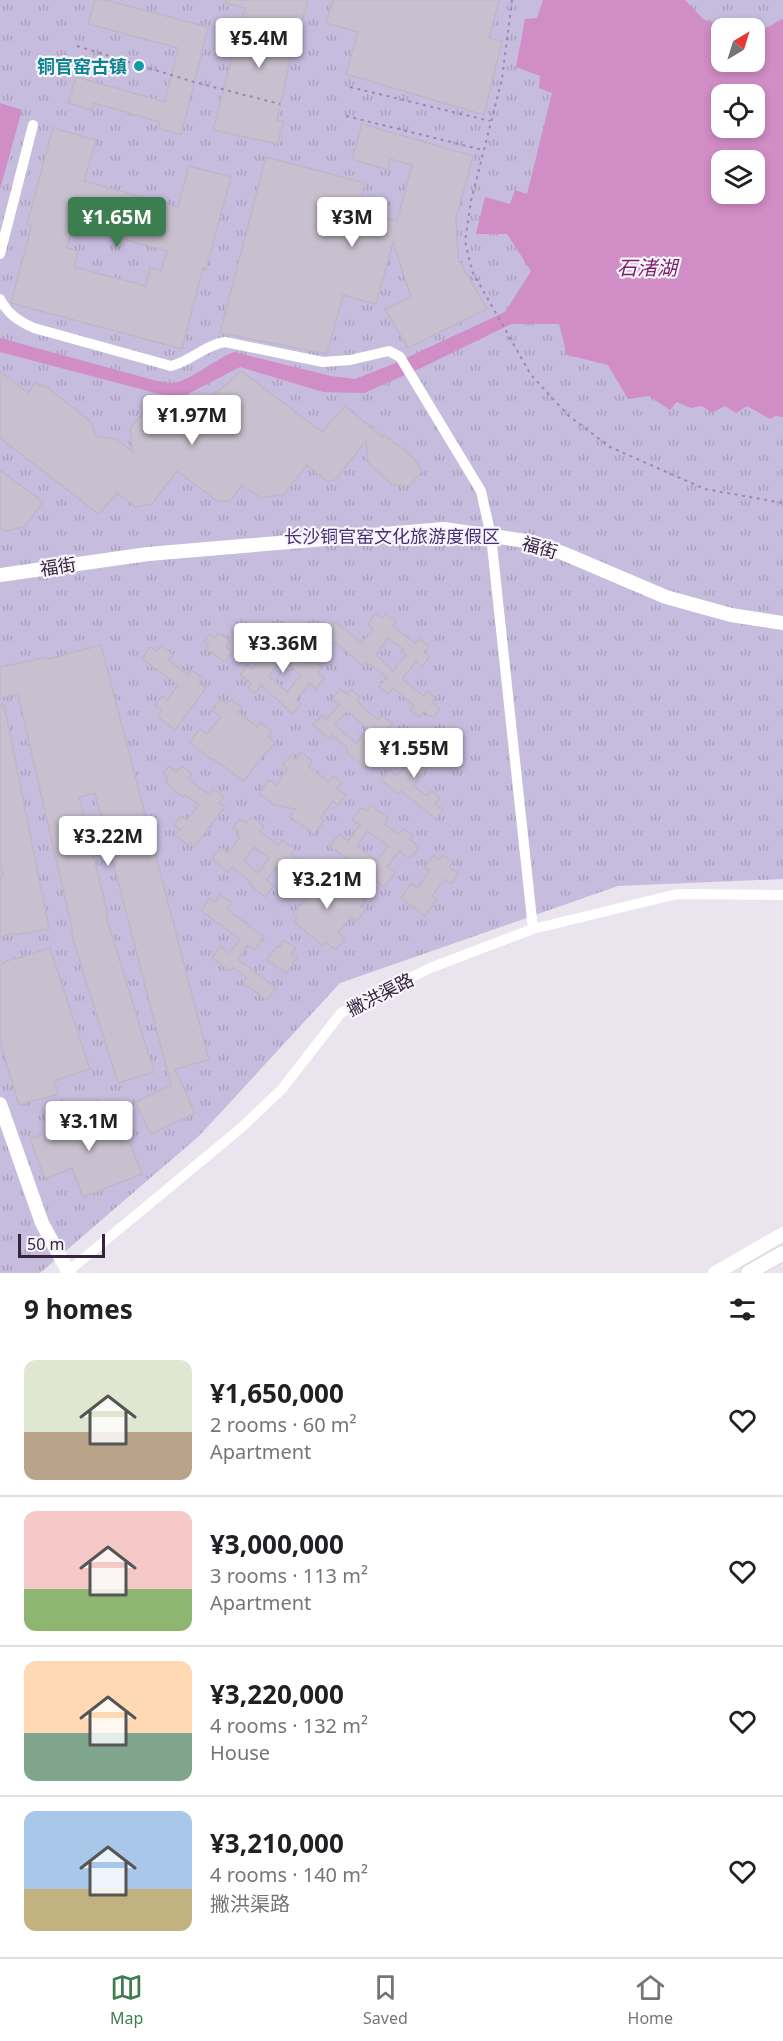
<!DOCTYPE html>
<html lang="en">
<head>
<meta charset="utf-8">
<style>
	:root { --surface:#fff; --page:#f2f2f2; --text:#202124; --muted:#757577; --line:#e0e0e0; --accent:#3c7e4f }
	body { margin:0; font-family:"Noto Sans","Noto Sans SC",sans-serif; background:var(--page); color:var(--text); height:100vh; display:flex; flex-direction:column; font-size:22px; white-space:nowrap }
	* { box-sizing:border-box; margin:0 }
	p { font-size:20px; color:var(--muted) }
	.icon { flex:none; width:33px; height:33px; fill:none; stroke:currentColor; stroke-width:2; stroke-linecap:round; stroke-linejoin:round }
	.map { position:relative; height:1273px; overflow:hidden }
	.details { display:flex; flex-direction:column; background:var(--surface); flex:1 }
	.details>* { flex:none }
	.needle { width:39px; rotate:38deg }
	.controls { position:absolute; left:711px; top:18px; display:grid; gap:12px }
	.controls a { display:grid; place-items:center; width:54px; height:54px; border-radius:12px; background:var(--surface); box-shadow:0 3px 9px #0003; font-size:30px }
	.scale { position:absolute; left:18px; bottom:15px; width:87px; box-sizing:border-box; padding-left:6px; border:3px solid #38233f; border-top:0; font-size:16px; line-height:21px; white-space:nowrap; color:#38233f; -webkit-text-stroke:4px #f7f4fa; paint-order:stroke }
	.price { position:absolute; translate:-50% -51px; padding:0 14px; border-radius:6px; background:#fff; color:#222; font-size:20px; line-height:39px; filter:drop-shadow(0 2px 3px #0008) }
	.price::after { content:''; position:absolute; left:50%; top:36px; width:18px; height:14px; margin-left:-9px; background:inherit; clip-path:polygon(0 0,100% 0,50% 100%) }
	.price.current { background:var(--accent); color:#fff }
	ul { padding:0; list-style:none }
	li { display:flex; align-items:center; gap:18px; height:150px; padding:0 24px }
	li+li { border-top:2px solid var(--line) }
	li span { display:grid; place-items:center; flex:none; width:168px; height:120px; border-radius:12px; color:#555 }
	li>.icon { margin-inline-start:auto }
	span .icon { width:72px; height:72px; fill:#fffc; stroke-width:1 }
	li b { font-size:26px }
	h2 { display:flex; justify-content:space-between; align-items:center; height:72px; padding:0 24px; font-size:26px }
	.tabs { display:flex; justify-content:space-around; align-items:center; height:84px; border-top:2px solid var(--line); background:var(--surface); font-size:16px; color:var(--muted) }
	.tabs a { display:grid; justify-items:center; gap:3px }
	.tabs .current { color:var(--accent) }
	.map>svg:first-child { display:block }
</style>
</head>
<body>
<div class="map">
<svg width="783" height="1273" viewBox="0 0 783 1273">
	<defs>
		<pattern id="park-tufts" width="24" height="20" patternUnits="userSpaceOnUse" patternTransform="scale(1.5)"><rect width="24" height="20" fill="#c6bdde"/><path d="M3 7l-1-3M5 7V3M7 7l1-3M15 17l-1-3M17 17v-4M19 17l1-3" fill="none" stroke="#aba2c0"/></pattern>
	</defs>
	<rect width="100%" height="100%" fill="#e9e4ed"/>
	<!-- park -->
	<path fill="url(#park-tufts)" fill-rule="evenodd" d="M0,0H783V879L618,886L340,983L199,1136L40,1273H0ZM722,28H754V62H722ZM722,94H754V128H722ZM722,160H754V194H722Z"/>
	<!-- water -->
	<path fill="#d18dc6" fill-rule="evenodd" d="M543,0H685L703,19L730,28H722V62H754L753,28L768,27L783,19V417L776,416L770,419L747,406L736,413L725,406L712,413L702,406L691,408L677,402L670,410L649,396L628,399L608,365L567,355L559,324H511L421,368L364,393L323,392L240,367L184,396H167L0,352V338L157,381C161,381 167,383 172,383C189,382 215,359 234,352L331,376L355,379L393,364L505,312L531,271L507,234H476L485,197L510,204L515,190L527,194L552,93L539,88L540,76L516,67L525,19L537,18ZM722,94H754V128H722ZM722,160H754V194H722Z
		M0,103L22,110L0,189Z"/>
	<!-- building -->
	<path fill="#c8c0ce" stroke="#c0b6c7" stroke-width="1.5" fill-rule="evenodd" d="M95,0H106L208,27L181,135L158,128L160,122L94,103L92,110L68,103L76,77L165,102L178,48L88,24Z
		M226,0H308L301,24L298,23L277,120L284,121L277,144L213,130L245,8L226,3Z
		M333,0H499L489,38L502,41L484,115L346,74L358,32L326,23Z
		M362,124L473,156L456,218L458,259L487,309L408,348L385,309L411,297L393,242L376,304L343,295L327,354L220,333L266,157L365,183L358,210L397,221L412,165L390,159L388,170L352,159Z
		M53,128L96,140L84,181L178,207L189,166L231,177L206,269L203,268L182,349L11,303L32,225L27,224ZM73,225L167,251L161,271L150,268L146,286L74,267L78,251L67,248Z
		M0,371L28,393L35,383L48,388L90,421L96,436L116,439L133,452L130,429L144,411L159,413L180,430L196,408L229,405L214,395L241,371L322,432L345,406L383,437L384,435L412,456L422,471L410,486L392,485L368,462L366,441L335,480L327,481L307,465L284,494L261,498L242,485L230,501H217L177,471L152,504L136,507L117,493L99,514L0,438Z
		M0,470L43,502L24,527L5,531L0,528Z
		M376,613L382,618L386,613L396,621L393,626L415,643L419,639L429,646L424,652L430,656L422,667L416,662L402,679L424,696L427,691L435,698L432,702L440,709L433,718L424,711L420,717L410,710L414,705L393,688L388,694L379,687L387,677L366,662L363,666L335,642L333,644L317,631L324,622L331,627L335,622L362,643L373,629L368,624ZM388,638L403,649L401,651L406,655L393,671L376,655Z
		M219,633L230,641L226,647L233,652L225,662L205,648L209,645L204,641L210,634L215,638Z
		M282,635L292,643L287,649L308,664L312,659L322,668L318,673L324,678L316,689L310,683L296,700L301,704L293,714L261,685L255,693L248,688L251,683L240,675L247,665L253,669L268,650L264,647L271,637L277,642ZM280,662L285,666L287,664L301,675L287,692L269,676Z
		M101,645L209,1060L175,1069L195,1113L151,1134L135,1102L171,1085L95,793L79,797L108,915L106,916L154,1072L118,1083L71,933L73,932L18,694L0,698V667L48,657V659Z
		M161,646L173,654L169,660L188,675L191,670L203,678L199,683L206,688L175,730L157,716L162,710L155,705L162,696L167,700L178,685L142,659L150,647L157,651Z
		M340,689L347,694L351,689L360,697L357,701L372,715L378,720L382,715L393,724L389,728L395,733L388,741L381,736L368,753L374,758L366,768L346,752L348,749L332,735L330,739L313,725L322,715L327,719L339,705L332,699ZM347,711L367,729L356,743L335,725Z
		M221,699L227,704L231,700L242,708L238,712L257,727L260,723L272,731L268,736L275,743L266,754L265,753L244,781L213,759L212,760L189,742L200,729L207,734L221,717L212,710Z
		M4,704L49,929L15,935V933L0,937V876H3L0,859V705Z
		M411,743L418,749L422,744L430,750L427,754L434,759L413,786L427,796L431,791L440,798L435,804L443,809L436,819L401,791L398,794L381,780L389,770L397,776L409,762L401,756Z
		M301,752L312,761L308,766L329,782L333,776L342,783L337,789L346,795L338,805L333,801L320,818L324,821L314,834L290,817L295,809L275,805L259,794L269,780L277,785L287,769L283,765L291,755L296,759Z
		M169,766L176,772L182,766L192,774L188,778L202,790L209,794L213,789L224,797L219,803L225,807L195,846L189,842L187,844L175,835L180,829L174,825L181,816L187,820L199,805L185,795L183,797L165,782L168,778L163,773Z
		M371,805L388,818L384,824L399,834L403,829L413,835L410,840L419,846L412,857H408L399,851L387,867L395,873L384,887L330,846L339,834L348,841L360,825L352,820L361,808L366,811ZM367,831L388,846L377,861L357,846Z
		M251,817L264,826L260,831L278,845L282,840L295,849L291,854L298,859L288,872L279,865L266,880L274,886L265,897L249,884L251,882L232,867L228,872L212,859L221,847L228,853L240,837L237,835L239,832L233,828L240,819L246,823ZM254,847L269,858L258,873L244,861Z
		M434,855L439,860L443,855L453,863L449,867L458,874L451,884L445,879L432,896L437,899L425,916L401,898L411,883L418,888L429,871L424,867Z
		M321,870L333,879L331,882L335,887L351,898L355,892L365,900L361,906L366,909L357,921L351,917L338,933L345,939L335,950L326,942L323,946L294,922L297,917L293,914L312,890L302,882L310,873L315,877Z
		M220,895L232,903L227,909L264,937L254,950L248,945L238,959L276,988L267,1000L243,983L247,978L233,967L230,971L212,958L220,946L229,953L240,939L201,911L210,898L215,902Z
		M284,940L296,948L291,954L297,958L286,973L267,960L277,946L279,947Z
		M50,948L90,1069L54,1081L58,1094L19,1105L0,1041V965L15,957V959Z
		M115,1106L142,1174L83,1197L72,1168L45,1179L30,1139Z"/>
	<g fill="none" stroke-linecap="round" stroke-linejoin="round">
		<!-- secondary casing -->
		<g stroke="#c5b7cd" stroke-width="16">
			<path id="secondary" d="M748,1273L783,1253"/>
		</g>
		<!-- path -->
		<path stroke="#a385b0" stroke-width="2" stroke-dasharray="3 4.5" stroke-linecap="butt" d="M512,0L502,79L471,201L465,241L472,271L531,375L569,416L610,447L705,489L783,503
			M77,46L194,82L280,104
			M350,87L490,121
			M346,116L483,150"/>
		<!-- minor -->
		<path stroke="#fff" stroke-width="10" d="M0,254L33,125
			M0,299C8,314 18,321 34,328L171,366C191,361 205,345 225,342L323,362L350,360L389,351L400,357L481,491L491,536L533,929
			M66,1273L241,1128L282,1089L341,1013L430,968L533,929L677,894L783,895"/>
		<!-- tertiary -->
		<path stroke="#fff" stroke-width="14" d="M0,575L148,554L444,529L533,542L565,554L666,597L731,615L783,623
			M0,1104L42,1223L69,1273
			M715,1273L783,1234"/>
		<!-- secondary -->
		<use href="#secondary" stroke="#fff" stroke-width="15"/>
	</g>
	<!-- markers -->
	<circle fill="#0f9aa8" stroke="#f7f4fa" stroke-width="2" cx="139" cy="66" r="6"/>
	<g text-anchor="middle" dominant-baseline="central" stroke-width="4.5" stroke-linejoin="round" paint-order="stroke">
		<!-- culture labels -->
		<g font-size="18" font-weight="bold" fill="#0d838f" stroke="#f7f4fa" text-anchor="end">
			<text x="127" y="66">铜官窑古镇</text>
		</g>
		<!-- park labels -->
		<g font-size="18" fill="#4a2e75" stroke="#f7f4fa">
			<text x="392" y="536">长沙铜官窑文化旅游度假区</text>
		</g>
		<!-- street labels -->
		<g font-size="18" fill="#38233f" stroke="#f7f4fa">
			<text transform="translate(540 547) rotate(16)">福街</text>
			<text transform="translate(58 566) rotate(-9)">福街</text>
			<text transform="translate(380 994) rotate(-27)">撇洪渠路</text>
		</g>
		<!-- water labels -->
		<g font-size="20" font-style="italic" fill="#7a1e6a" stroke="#f7f4fa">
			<text x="647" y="267">石渚湖</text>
		</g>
	</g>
</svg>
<div class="controls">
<a><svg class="needle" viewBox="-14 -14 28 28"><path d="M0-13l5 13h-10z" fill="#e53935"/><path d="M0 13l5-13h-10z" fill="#757577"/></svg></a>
<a><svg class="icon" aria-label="locate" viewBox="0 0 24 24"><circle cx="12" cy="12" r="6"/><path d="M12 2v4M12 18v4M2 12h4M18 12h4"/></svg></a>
<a><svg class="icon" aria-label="layers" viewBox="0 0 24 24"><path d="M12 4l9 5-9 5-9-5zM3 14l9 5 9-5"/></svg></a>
</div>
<div class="scale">50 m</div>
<b class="price" style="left:259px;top:69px">¥5.4M</b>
<b class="price current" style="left:117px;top:248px">¥1.65M</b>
<b class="price" style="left:352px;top:248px">¥3M</b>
<b class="price" style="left:192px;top:446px">¥1.97M</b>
<b class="price" style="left:283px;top:674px">¥3.36M</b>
<b class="price" style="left:414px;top:779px">¥1.55M</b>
<b class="price" style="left:108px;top:867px">¥3.22M</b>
<b class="price" style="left:327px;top:910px">¥3.21M</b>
<b class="price" style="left:89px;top:1152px">¥3.1M</b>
</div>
<section class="details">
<h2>9 homes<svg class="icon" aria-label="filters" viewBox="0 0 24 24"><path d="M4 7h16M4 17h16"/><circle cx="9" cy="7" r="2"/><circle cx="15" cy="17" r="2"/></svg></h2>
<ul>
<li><span style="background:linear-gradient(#dfe7d0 60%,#b9a48a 0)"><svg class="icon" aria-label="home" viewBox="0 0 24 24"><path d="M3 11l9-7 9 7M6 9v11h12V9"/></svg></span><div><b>¥1,650,000</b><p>2 rooms · 60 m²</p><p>Apartment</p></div><svg class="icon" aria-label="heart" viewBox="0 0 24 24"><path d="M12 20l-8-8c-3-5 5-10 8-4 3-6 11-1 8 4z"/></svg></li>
<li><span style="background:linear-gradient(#f6c9c9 65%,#8fb573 0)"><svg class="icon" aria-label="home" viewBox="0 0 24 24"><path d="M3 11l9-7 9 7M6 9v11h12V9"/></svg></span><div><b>¥3,000,000</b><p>3 rooms · 113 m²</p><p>Apartment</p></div><svg class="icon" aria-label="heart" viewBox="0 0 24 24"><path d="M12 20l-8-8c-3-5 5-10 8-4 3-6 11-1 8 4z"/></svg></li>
<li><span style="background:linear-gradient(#ffd9b3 60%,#7fa58c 0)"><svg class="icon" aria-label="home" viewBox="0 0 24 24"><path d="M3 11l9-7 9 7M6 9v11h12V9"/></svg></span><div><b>¥3,220,000</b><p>4 rooms · 132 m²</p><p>House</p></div><svg class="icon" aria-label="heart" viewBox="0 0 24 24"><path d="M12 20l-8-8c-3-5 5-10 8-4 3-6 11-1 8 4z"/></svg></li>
<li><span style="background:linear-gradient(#a9c7e8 65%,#c2b280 0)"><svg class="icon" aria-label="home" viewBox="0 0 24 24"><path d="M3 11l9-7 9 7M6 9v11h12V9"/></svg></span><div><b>¥3,210,000</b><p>4 rooms · 140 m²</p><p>撇洪渠路</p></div><svg class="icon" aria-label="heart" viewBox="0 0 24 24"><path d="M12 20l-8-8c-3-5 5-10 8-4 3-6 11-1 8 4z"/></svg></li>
</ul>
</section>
<nav class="tabs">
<a class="current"><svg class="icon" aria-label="map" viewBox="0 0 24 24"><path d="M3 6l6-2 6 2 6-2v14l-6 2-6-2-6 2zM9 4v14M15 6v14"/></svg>Map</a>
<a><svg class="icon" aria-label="saved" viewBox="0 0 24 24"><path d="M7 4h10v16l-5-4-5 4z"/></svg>Saved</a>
<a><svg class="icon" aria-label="home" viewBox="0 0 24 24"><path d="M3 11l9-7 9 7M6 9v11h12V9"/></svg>Home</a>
</nav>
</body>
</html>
